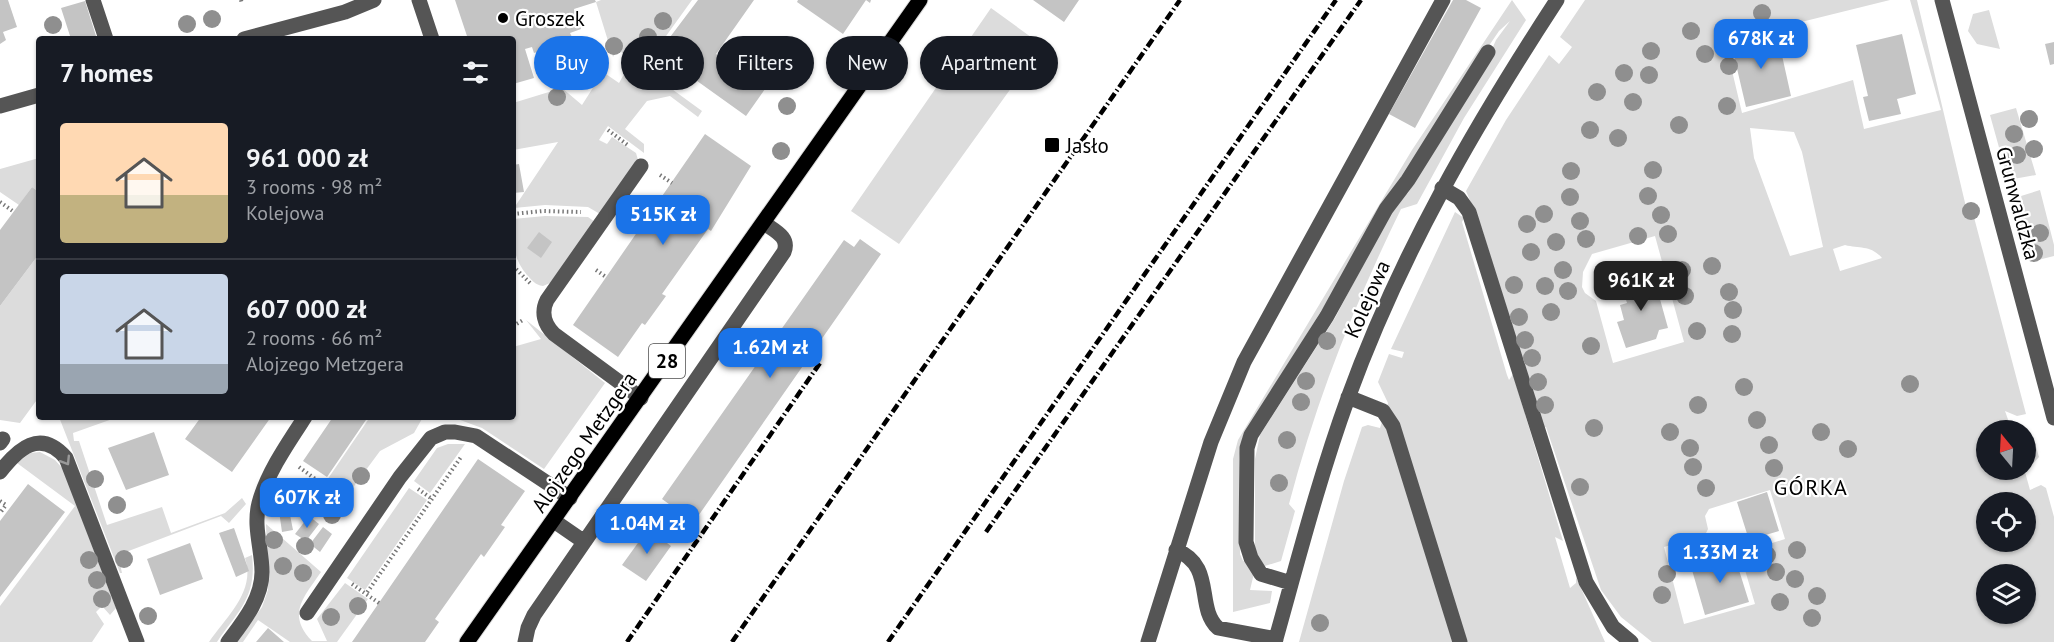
<!DOCTYPE html>
<html lang="en">
<head>
<meta charset="utf-8">
<style>
	:root { --surface:#171b24; --page:#242831; --text:#f1f3f6; --muted:#9ea1a6; --line:#363941; --accent:#1a73e8 }
	body { margin:0; font-family:"PT Sans",sans-serif; background:var(--page); color:var(--text); height:100vh; display:flex; flex-direction:column; font-size:22px; white-space:nowrap }
	* { box-sizing:border-box; margin:0 }
	p { font-size:20px; color:var(--muted) }
	.icon { flex:none; width:33px; height:33px; fill:none; stroke:currentColor; stroke-width:2; stroke-linecap:round; stroke-linejoin:round }
	.map { position:relative; flex:1; overflow:hidden }
	.panel { position:absolute; left:36px; top:36px; width:480px; height:384px; display:flex; flex-direction:column; background:var(--surface); border-radius:6px; box-shadow:0 2px 4px #0004 }
	.panel>* { flex:none }
	.hud { position:absolute; left:534px; top:36px; width:570px; height:54px; display:flex; gap:12px }
	.needle { width:39px; rotate:342deg }
	.buttons { position:absolute; left:1976px; top:420px; display:grid; gap:12px }
	.buttons a { display:grid; place-items:center; width:60px; height:60px; border-radius:50%; background:var(--surface); box-shadow:0 2px 4px #0004; font-size:30px }
	.price { position:absolute; translate:-50% -51px; padding:0 14px; border-radius:12px; background:var(--accent); color:#fff; font-size:20px; line-height:39px; filter:drop-shadow(0 2px 3px #0008) }
	.price::after { content:''; position:absolute; left:50%; top:36px; width:18px; height:14px; margin-left:-9px; background:inherit; clip-path:polygon(0 0,100% 0,50% 100%) }
	.price.on { background:#222; color:#fff }
	ul { padding:0; list-style:none }
	li { display:flex; align-items:center; gap:18px; height:150px; padding:0 24px }
	li+li { border-top:2px solid var(--line) }
	li span { display:grid; place-items:center; flex:none; width:168px; height:120px; border-radius:6px; color:#555 }
	li>.icon { margin-inline-start:auto }
	span .icon { width:72px; height:72px; fill:#fffc; stroke-width:1 }
	li b { font-size:26px }
	h2 { display:flex; justify-content:space-between; align-items:center; height:72px; padding:0 24px; font-size:26px }
	.chip { padding:0 21px; border-radius:27px; background:var(--surface); box-shadow:0 2px 4px #0004; font-size:21px; line-height:54px }
	.chip.on { background:var(--accent); color:#fff }
	.map>svg:first-child { display:block }
</style>
</head>
<body>
<div class="map">
<svg width="2054" height="642" viewBox="0 0 2054 642">
	<rect width="100%" height="100%" fill="#fff"/>
	<!-- green -->
	<path fill="#dcdcdc" fill-rule="evenodd" d="M601,0H692L643,68L702,111L698,117L670,96L647,101L625,129L644,144V153L608,126L599,140L607,144L612,137L636,153L638,160L600,214L588,207L545,205L514,208L558,142L513,150V103L562,88L582,105L603,72L619,83L632,60L617,49L613,57L596,2Z
		M1512,0L1526,20L1464,118L1417,204L1401,209C1354,305 1316,401 1289,504L1295,511L1281,561L1255,569L1250,590L1272,591L1270,603L1233,612V459L1238,440L1412,150ZM1510,21L1496,40L1485,65L1408,193L1397,200L1335,318L1260,435L1255,459V553L1246,562L1243,561L1240,554L1239,459L1243,436L1469,75L1499,31Z
		M1585,0H1890L1725,41L1742,113L1853,80L1864,129L1941,110L1910,0H1917L1966,207L1971,206L2026,414L2017,416L2005,411L2011,428L2020,430H1986V470H2025V432L2033,437L2039,457L2025,472L2030,490L2041,485L2046,488L2054,517V642H1652L1621,617L1601,590L1546,427L1543,428L1482,229L1466,191L1506,120L1549,55L1559,64L1572,47L1560,37ZM1750,128L1794,132L1802,152L1823,247L1790,256L1754,158ZM1655,236L1684,342L1613,363L1596,301L1585,293L1582,287L1583,272L1592,254ZM1845,245C1860,249 1871,245 1882,258L1840,271L1833,249ZM1770,490L1785,539L1740,553L1755,604L1684,624L1664,547L1705,535L1708,529L1705,516L1709,509ZM1986,502H2025V542H1986ZM1986,574H2025V614H1986Z
		M991,8L1042,45L899,244L851,211Z
		M1989,10L2000,49L1977,44L1968,31L1973,14Z
		M2016,108L2036,175L2008,180L1990,115Z
		M39,158V192L32,187L19,205L0,192V169Z
		M2040,190L2054,245V256L2030,262L2017,213L2025,211L2021,196Z
		M1455,212L1464,218L1462,222L1507,375L1509,380L1513,374L1563,541L1555,537L1570,588L1576,583V577L1605,642H1299L1344,481L1362,427L1368,425L1380,428L1388,403L1378,382L1389,354L1402,358L1404,352L1391,349Z
		M545,216L588,217L595,222L550,283L543,286C535,285 532,280 527,275C512,257 513,242 513,219Z
		M39,254V397L20,423L0,420V306Z
		M526,320L605,383L544,469L482,428L452,417H513V347L541,339Z
		M59,417H118L73,433L74,441H79L107,525L162,507L171,533L225,513L242,498L246,504L229,523L221,516L118,555L122,573H120Z
		M370,417H423L414,433L380,451L346,497L325,483Z
		M448,444H465L430,493L414,481L437,448Z
		M40,452L55,460L63,469L116,608L110,615L102,606L96,612L104,624L92,642H0V606L75,506L17,463L30,453Z
		M409,488L427,500L365,590L347,578Z
		M266,524L321,572C304,597 286,614 312,641H327L317,619L345,583L368,599L337,642H290L258,620L243,642H237L262,607L268,590Z
		M252,555C257,597 239,610 217,642H209C227,616 256,591 245,558Z"/>
	<!-- building -->
	<path fill="#c4c4c4" d="M0,0H8L17,27L3,32L6,40L0,44Z
		M455,0H595L596,2L574,9L581,29L570,33L573,39L534,53L532,47L525,49L534,78L513,84V39H468Z
		M698,0H754L716,54L765,89L746,116L658,53Z
		M798,0H871L870,3L866,0L843,34L797,2Z
		M1033,0H1079L1064,22Z
		M1453,0H1466L1481,8L1415,128L1389,114Z
		M85,1L96,36L71,39L61,8Z
		M1777,33L1791,96L1746,107L1731,43Z
		M1902,34L1916,94L1897,99L1901,114L1869,121L1863,97L1868,96L1856,45Z
		M2054,42V64L2050,65L2045,44Z
		M705,134L751,166L711,231L708,229L662,294L666,296L645,325L642,323L618,357L573,325Z
		M519,164L524,192L513,193V165Z
		M32,187L39,192V254L0,306V230Z
		M539,232L552,242L541,258L527,248Z
		M860,239L881,254L694,522L662,499L844,240L854,247Z
		M1653,274L1668,328L1659,330L1656,339L1626,348L1617,322L1624,320L1620,305L1627,303L1621,283Z
		M201,417H271L232,472L185,439Z
		M333,417H368L327,477L303,461Z
		M154,432L169,475L126,490L108,448Z
		M478,459L525,491L501,525L505,527L484,557L481,554L435,619L439,622L425,642H352Z
		M28,484L65,512L0,597V521Z
		M290,484L303,486L301,508L287,507Z
		M1767,492L1779,531L1749,540L1737,502Z
		M289,510L293,530L282,532L279,511Z
		M309,516L319,524L306,541L295,534Z
		M323,527L332,534L320,552L310,544Z
		M234,528L249,571L236,577L219,533Z
		M648,529L671,546L646,581L622,565Z
		M190,543L203,579L160,595L147,559Z
		M1733,551L1749,602L1705,615L1692,570L1707,565L1705,559Z
		M268,628L284,642H256Z"/>
	<g fill="none" stroke-linecap="round" stroke-linejoin="round">
		<!-- major casing -->
		<g stroke="#dbdbdb" stroke-width="17">
			<path id="major" d="M467,642L920,0"/>
		</g>
		<!-- path -->
		<path stroke="#777" stroke-width="4" stroke-dasharray="1.5 3" stroke-linecap="butt" d="M241,0L242,4
			M608,130L629,146
			M660,175L672,183
			M0,202L14,212
			M513,214L543,211L581,212
			M513,266L531,284
			M596,270L606,277
			M513,326L523,320
			M299,467L353,507
			M418,489L432,499
			M0,501L6,505L0,513
			M352,584L366,594
			M379,603L366,594L461,457"/>
		<!-- minor -->
		<path stroke="#555" stroke-width="15" d="M93,0L106,39
			M419,0L432,39
			M1942,0L2054,418
			M244,39L345,12L374,0
			M0,106L39,95
			M1442,188L1459,198L1469,212L1586,582L1613,627L1631,642
			M1348,397L1383,411L1393,426L1460,642
			M641,398L554,334C544,324 541,312 547,300L641,166
			M0,443L3,439
			M0,472C18,449 40,428 66,458L137,642
			M554,521L583,541
			M1176,550C1216,566 1195,607 1218,628L1276,639
			M1291,583L1261,574L1251,558L1246,542L1247,448L1251,435L1327,316L1386,209L1408,180L1488,52
			M307,613L400,477L431,438L445,432H455L476,436L570,498
			M228,642C243,622 262,599 262,572C262,549 253,527 259,503C267,473 288,443 305,417
			M525,642L528,628L534,615L784,252C790,237 775,231 764,223
			M1148,642L1211,442L1244,362L1443,0
			M1275,642C1298,560 1319,478 1348,398C1400,255 1474,127 1557,0"/>
		<!-- major -->
		<use href="#major" stroke="#000" stroke-width="15"/>
		<!-- rail -->
		<path stroke="#000" stroke-width="4.5" stroke-dasharray="9 3 1.5 3" stroke-linecap="butt" d="M986,532L1361,0
			M627,642L820,363
			M732,642L1180,0
			M888,642L1336,0"/>
	</g>
	<!-- trees -->
	<g fill="#8f8f8f">
		<circle cx="1762" cy="13" r="9"/>
		<circle cx="212" cy="19" r="9"/>
		<circle cx="663" cy="21" r="9"/>
		<circle cx="187" cy="24" r="9"/>
		<circle cx="53" cy="25" r="9"/>
		<circle cx="1691" cy="31" r="9"/>
		<circle cx="648" cy="37" r="9"/>
		<circle cx="614" cy="46" r="9"/>
		<circle cx="1651" cy="51" r="9"/>
		<circle cx="1705" cy="54" r="9"/>
		<circle cx="1729" cy="66" r="9"/>
		<circle cx="1624" cy="73" r="9"/>
		<circle cx="1649" cy="75" r="9"/>
		<circle cx="1597" cy="92" r="9"/>
		<circle cx="557" cy="97" r="9"/>
		<circle cx="1633" cy="102" r="9"/>
		<circle cx="787" cy="106" r="9"/>
		<circle cx="1727" cy="106" r="9"/>
		<circle cx="2029" cy="119" r="9"/>
		<circle cx="1679" cy="125" r="9"/>
		<circle cx="1590" cy="130" r="9"/>
		<circle cx="2014" cy="134" r="9"/>
		<circle cx="1618" cy="138" r="9"/>
		<circle cx="2034" cy="149" r="9"/>
		<circle cx="781" cy="151" r="9"/>
		<circle cx="2017" cy="155" r="9"/>
		<circle cx="1653" cy="170" r="9"/>
		<circle cx="1571" cy="171" r="9"/>
		<circle cx="1648" cy="196" r="9"/>
		<circle cx="1570" cy="197" r="9"/>
		<circle cx="1971" cy="211" r="9"/>
		<circle cx="1544" cy="214" r="9"/>
		<circle cx="1661" cy="215" r="9"/>
		<circle cx="1580" cy="221" r="9"/>
		<circle cx="1527" cy="224" r="9"/>
		<circle cx="2040" cy="233" r="9"/>
		<circle cx="1668" cy="234" r="9"/>
		<circle cx="1638" cy="236" r="9"/>
		<circle cx="1586" cy="239" r="9"/>
		<circle cx="1556" cy="242" r="9"/>
		<circle cx="1531" cy="252" r="9"/>
		<circle cx="2034" cy="253" r="9"/>
		<circle cx="1712" cy="266" r="9"/>
		<circle cx="1563" cy="270" r="9"/>
		<circle cx="1682" cy="270" r="9"/>
		<circle cx="1514" cy="285" r="9"/>
		<circle cx="1545" cy="286" r="9"/>
		<circle cx="1568" cy="291" r="9"/>
		<circle cx="1729" cy="292" r="9"/>
		<circle cx="1685" cy="296" r="9"/>
		<circle cx="1733" cy="310" r="9"/>
		<circle cx="1551" cy="312" r="9"/>
		<circle cx="1519" cy="317" r="9"/>
		<circle cx="1697" cy="331" r="9"/>
		<circle cx="1732" cy="334" r="9"/>
		<circle cx="1525" cy="340" r="9"/>
		<circle cx="1327" cy="341" r="9"/>
		<circle cx="1591" cy="346" r="9"/>
		<circle cx="1532" cy="358" r="9"/>
		<circle cx="1306" cy="381" r="9"/>
		<circle cx="1538" cy="382" r="9"/>
		<circle cx="1910" cy="384" r="9"/>
		<circle cx="1744" cy="387" r="9"/>
		<circle cx="1301" cy="402" r="9"/>
		<circle cx="1545" cy="405" r="9"/>
		<circle cx="1698" cy="405" r="9"/>
		<circle cx="1757" cy="420" r="9"/>
		<circle cx="1594" cy="428" r="9"/>
		<circle cx="1670" cy="432" r="9"/>
		<circle cx="1821" cy="432" r="9"/>
		<circle cx="1287" cy="440" r="9"/>
		<circle cx="1769" cy="445" r="9"/>
		<circle cx="1690" cy="448" r="9"/>
		<circle cx="1848" cy="449" r="9"/>
		<circle cx="1693" cy="467" r="9"/>
		<circle cx="1774" cy="468" r="9"/>
		<circle cx="361" cy="476" r="9"/>
		<circle cx="95" cy="479" r="9"/>
		<circle cx="1279" cy="483" r="9"/>
		<circle cx="1580" cy="487" r="9"/>
		<circle cx="1706" cy="488" r="9"/>
		<circle cx="117" cy="505" r="9"/>
		<circle cx="280" cy="508" r="9"/>
		<circle cx="332" cy="515" r="9"/>
		<circle cx="274" cy="540" r="9"/>
		<circle cx="305" cy="546" r="9"/>
		<circle cx="1797" cy="550" r="9"/>
		<circle cx="1767" cy="555" r="9"/>
		<circle cx="124" cy="559" r="9"/>
		<circle cx="89" cy="560" r="9"/>
		<circle cx="283" cy="566" r="9"/>
		<circle cx="1776" cy="572" r="9"/>
		<circle cx="303" cy="573" r="9"/>
		<circle cx="1667" cy="574" r="9"/>
		<circle cx="1795" cy="579" r="9"/>
		<circle cx="97" cy="580" r="9"/>
		<circle cx="1662" cy="595" r="9"/>
		<circle cx="1817" cy="596" r="9"/>
		<circle cx="102" cy="599" r="9"/>
		<circle cx="1780" cy="602" r="9"/>
		<circle cx="358" cy="606" r="9"/>
		<circle cx="148" cy="616" r="9"/>
		<circle cx="331" cy="617" r="9"/>
		<circle cx="1812" cy="618" r="9"/>
		<circle cx="1320" cy="623" r="9"/>
	</g>
	<!-- one-way arrows -->
	<defs><path id="oneway-chevron" d="M-2-3.5L2.5 0L-2 3.5" fill="none" stroke-width="1.6" stroke-linecap="round" stroke-linejoin="round" transform="scale(1.5)"/></defs>
	<use stroke="#999" href="#oneway-chevron" transform="translate(66 461) rotate(58)"/>
	<!-- markers -->
	<g fill="#000" stroke="#fff" stroke-width="2">
		<circle cx="503" cy="18" r="6"/>
		<rect x="1044" y="137" width="16" height="16" rx="3"/>
	</g>
	<g text-anchor="middle" dominant-baseline="central" stroke-width="4.5" stroke-linejoin="round" paint-order="stroke">
		<!-- shield labels -->
		<rect fill="#fff" stroke="#4c4c4c" stroke-width="1.5" x="649" y="344" width="36" height="34" rx="4.5"/>
		<g font-size="20" font-weight="bold" fill="#000">
			<text x="667" y="361">28</text>
		</g>
		<!-- poi labels -->
		<g font-size="21" fill="#000" stroke="#fff" text-anchor="start">
			<text x="515" y="18">Groszek</text>
			<text x="1066" y="145">Jasło</text>
		</g>
		<!-- street labels -->
		<g font-size="21" fill="#000" stroke="#fff">
			<text transform="translate(2018 203) rotate(75)">Grunwaldzka</text>
			<text transform="translate(1367 299) rotate(-66)">Kolejowa</text>
			<text transform="translate(584 442) rotate(-55)">Alojzego Metzgera</text>
		</g>
		<!-- neighbourhood labels -->
		<g font-size="22" letter-spacing="1.5" fill="#000" stroke="#fff">
			<text x="1811" y="487">GÓRKA</text>
		</g>
	</g>
</svg>
<div class="buttons">
<a><svg class="needle" viewBox="-14 -14 28 28"><path d="M0-13l5 13h-10z" fill="#e53935"/><path d="M0 13l5-13h-10z" fill="#9ea1a6"/></svg></a>
<a><svg class="icon" aria-label="locate" viewBox="0 0 24 24"><circle cx="12" cy="12" r="6"/><path d="M12 2v4M12 18v4M2 12h4M18 12h4"/></svg></a>
<a><svg class="icon" aria-label="layers" viewBox="0 0 24 24"><path d="M12 4l9 5-9 5-9-5zM3 14l9 5 9-5"/></svg></a>
</div>
<b class="price" style="left:1761px;top:70px">678K zł</b>
<b class="price" style="left:663px;top:246px">515K zł</b>
<b class="price on" style="left:1641px;top:312px">961K zł</b>
<b class="price" style="left:770px;top:379px">1.62M zł</b>
<b class="price" style="left:307px;top:529px">607K zł</b>
<b class="price" style="left:647px;top:555px">1.04M zł</b>
<b class="price" style="left:1720px;top:584px">1.33M zł</b>
<div class="hud">
<a class="chip on">Buy</a>
<a class="chip">Rent</a>
<a class="chip">Filters</a>
<a class="chip">New</a>
<a class="chip">Apartment</a>
</div>
<section class="panel">
<h2>7 homes<svg class="icon" aria-label="filters" viewBox="0 0 24 24"><path d="M4 7h16M4 17h16"/><circle cx="9" cy="7" r="2"/><circle cx="15" cy="17" r="2"/></svg></h2>
<ul>
<li><span style="background:linear-gradient(#ffd9b3 60%,#c2b280 0)"><svg class="icon" aria-label="home" viewBox="0 0 24 24"><path d="M3 11l9-7 9 7M6 9v11h12V9"/></svg></span><div><b>961 000 zł</b><p>3 rooms · 98 m²</p><p>Kolejowa</p></div></li>
<li><span style="background:linear-gradient(#c9d6e8 75%,#9aa5b1 0)"><svg class="icon" aria-label="home" viewBox="0 0 24 24"><path d="M3 11l9-7 9 7M6 9v11h12V9"/></svg></span><div><b>607 000 zł</b><p>2 rooms · 66 m²</p><p>Alojzego Metzgera</p></div></li>
</ul>
</section>
</div>
</body>
</html>
